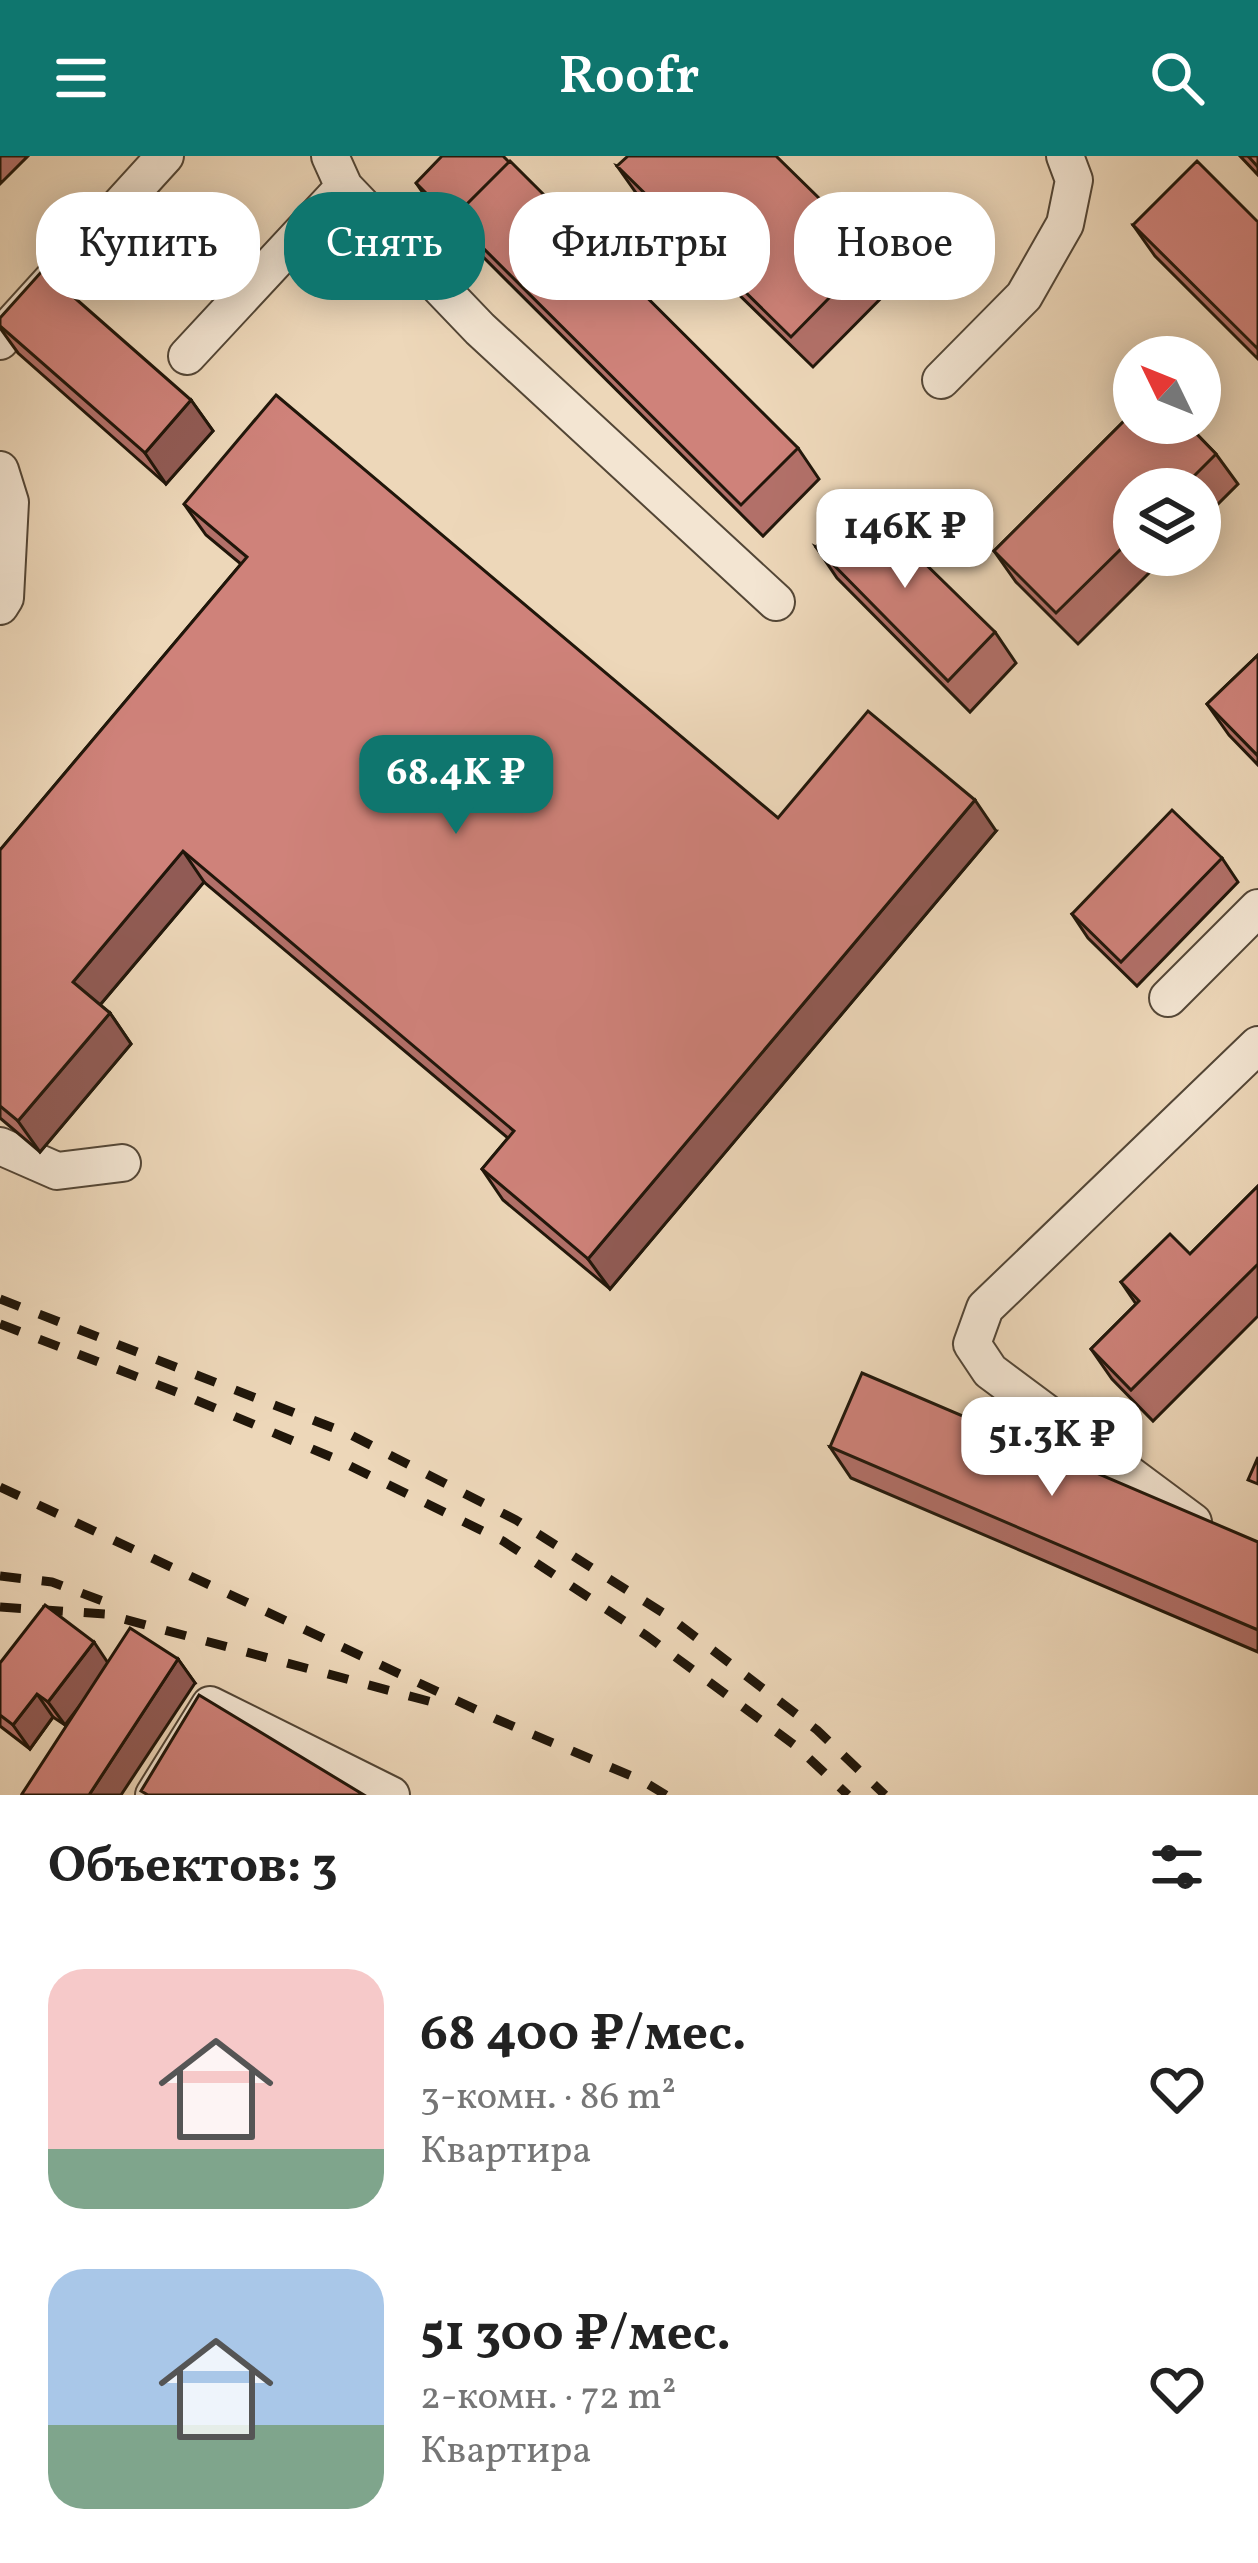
<!DOCTYPE html>
<html lang="ru">
<head>
<meta charset="utf-8">
<style>
	:root { --surface:#fff; --page:#f6f6f6; --text:#222; --muted:#767676; --accent:#0f766e }
	body { margin:0; font-family:Vollkorn,serif; background:var(--page); color:var(--text); height:100vh; display:flex; flex-direction:column; font-size:45px; white-space:nowrap }
	* { box-sizing:border-box; margin:0 }
	p { font-size:39px; color:var(--muted) }
	.icon { flex:none; width:66px; height:66px; fill:none; stroke:currentColor; stroke-width:2; stroke-linecap:round; stroke-linejoin:round }
	.map { position:relative; height:1639px; overflow:hidden }
	.panel { display:flex; flex-direction:column; background:var(--surface); flex:1 }
	.panel>* { flex:none }
	.hud { position:absolute; left:36px; top:36px; width:1188px; height:108px; display:flex; gap:24px }
	.needle { width:78px; rotate:313deg }
	.controls { position:absolute; left:1113px; top:180px; display:grid; gap:24px }
	.controls a { display:grid; place-items:center; width:108px; height:108px; border-radius:50%; background:var(--surface); box-shadow:0 6px 30px #0003; font-size:60px }
	.price { position:absolute; translate:-50% -102px; padding:0 27px; border-radius:24px; background:#fff; color:#222; font-size:39px; line-height:78px; filter:drop-shadow(0 3px 6px #0008) }
	.price::after { content:''; position:absolute; left:50%; top:72px; width:36px; height:27px; margin-left:-18px; background:inherit; clip-path:polygon(0 0,100% 0,50% 100%) }
	.price.current { background:var(--accent); color:#fff }
	ul { padding:0; list-style:none }
	li { display:flex; align-items:center; gap:36px; height:300px; padding:0 48px }
	li span { display:grid; place-items:center; flex:none; width:336px; height:240px; border-radius:36px; color:#555 }
	li>.icon { margin-inline-start:auto }
	span .icon { width:144px; height:144px; fill:#fffc; stroke-width:1 }
	li b { font-size:51px }
	h2 { display:flex; justify-content:space-between; align-items:center; height:144px; padding:0 48px; font-size:51px }
	.pill { padding:0 42px; border-radius:48px; background:var(--surface); box-shadow:0 6px 30px #0003; font-size:42px; line-height:108px }
	.pill.current { background:var(--accent); color:#fff }
	header { display:flex; justify-content:space-between; align-items:center; height:156px; padding:0 48px; background:var(--accent); color:#fff; font-size:54px; font-weight:600 }
	.map>svg:first-child { display:block }
</style>
</head>
<body>
<header><svg class="icon" aria-label="menu" viewBox="0 0 24 24"><path d="M4 6h16M4 12h16M4 18h16"/></svg>Roofr<svg class="icon" aria-label="search" viewBox="0 0 24 24"><circle cx="10" cy="10" r="6"/><path d="M15 15l6 6"/></svg></header>
<div class="map">
<svg width="1258" height="1639" viewBox="0 0 1258 1639">
	<rect width="100%" height="100%" fill="#edd7b9"/>
	<filter id="stains"><feTurbulence type="fractalNoise" baseFrequency=".00167" numOctaves="4"/><feColorMatrix values="0 0 0 0 .2 0 0 0 0 .09 0 0 0 0 .02 0 0 0 .5 -.17"/></filter>
	<radialGradient id="worn" r=".72"><stop offset=".6" stop-color="#630" stop-opacity="0"/><stop offset="1" stop-color="#630" stop-opacity=".3"/></radialGradient>
	<g fill="none" stroke-linecap="round" stroke-linejoin="round">
		<!-- minor casing -->
		<g stroke="#534636" stroke-width="40">
			<path id="minor" d="M330,0L344,31L480,173L776,446
				M0,185L4,177L165,0
				M187,200L344,31
				M941,224L1024,140L1065,68L1074,24L1065,0
				M0,314L10,346L5,442L0,450
				M1168,842L1258,752
				M0,990L57,1015L122,1007
				M1193,1366L990,1215L972,1188L985,1152L1258,889
				M154,1639L210,1549L391,1639"/>
		</g>
		<!-- minor -->
		<use href="#minor" stroke="#f3e5d2" stroke-width="36"/>
		<!-- rail -->
		<path stroke="#20160a" stroke-width="9" stroke-dasharray="21 21" stroke-linecap="butt" d="M0,1143L349,1278L516,1364L668,1460L817,1574L885,1639
			M0,1168L179,1237L336,1303L503,1385L647,1480L797,1591L848,1639
			M0,1331L496,1563L641,1624L666,1639
			M0,1420L52,1426L116,1450
			M0,1451L105,1458L432,1546"/>
	</g>
	<!-- wall -->
	<path fill="#b27069" stroke="#20160a" stroke-width="3" d="M0,0H28L0,28Z
		M1240,0H1258V19Z
		M617,10L874,96L896,127L813,211L639,41Z
		M416,27L798,292L819,323L763,380L432,50Z
		M1258,66V203L1155,100L1133,69Z
		M0,162L191,244L213,275L166,328L18,197L0,172Z
		M1134,255V267H1186L1216,298L1238,328L1200,366V333H1134V399H1167L1078,488L1016,426L994,395Z
		M184,348L778,662L996,675L610,1133L503,1044L482,1013L508,982L204,726L100,849L110,857L131,888L40,996L0,962V694L241,408L206,379Z
		M816,391L995,476L1016,507L970,556L837,422Z
		M1258,499V609L1229,579L1207,548Z
		M1222,702L1238,726L1137,830L1088,782L1072,758Z
		M1258,1030V1160L1153,1265L1112,1223L1091,1193L1136,1148L1121,1126L1190,1098Z
		M830,1291L1258,1386V1496L851,1322Z
		M178,1503L195,1527L78,1552L65,1569L53,1561L30,1593L0,1570V1507H108Z"/>
	<!-- shaded-wall -->
	<path fill="#915b55" stroke="#20160a" stroke-width="3" d="M191,244L213,275L166,328L145,297Z
		M975,644L996,675L610,1133L588,1103Z
		M183,695L204,726L94,856L73,826Z
		M110,857L131,888L40,996L18,965Z
		M94,1486L110,1510L65,1569L48,1546Z
		M178,1503L195,1527L121,1639H89Z
		M37,1538L53,1561L30,1593L13,1569Z"/>
	<!-- building -->
	<path fill="#cf827a" stroke="#20160a" stroke-width="3" d="M442,0H503L509,6L453,62L458,69L416,27Z
		M628,0H776L874,96L791,181L617,10Z
		M1248,0H1258V11Z
		M510,5L798,292L741,349L453,62Z
		M1197,5L1258,66V193L1133,69Z
		M43,114L191,244L145,297L0,170V162Z
		M276,239L778,662L868,555L975,644L588,1103L482,1013L514,975L183,695L73,826L110,857L18,965L0,950V694L247,401L184,348Z
		M1134,255V267H1186L1216,298L1181,333H1134V380L1056,457L994,395Z
		M860,344L995,476L948,525L816,391Z
		M1258,499V600L1207,548Z
		M1172,654L1222,702L1121,806L1072,758Z
		M1258,1030V1108L1131,1234L1091,1193L1139,1145L1121,1126L1170,1078L1190,1098Z
		M862,1217L1258,1386V1474L830,1291Z
		M1258,1301V1328L1248,1324Z
		M45,1449L94,1486L48,1546L37,1538L13,1569L0,1559V1507Z
		M130,1472L178,1503L89,1639H24L22,1638Z
		M199,1539L364,1639H148L141,1635Z"/>
	<rect width="100%" height="100%" filter="url(#stains)"/>
	<rect width="100%" height="100%" fill="url(#worn)"/>
</svg>
<div class="controls">
<a><svg class="needle" viewBox="-14 -14 28 28"><path d="M0-13l5 13h-10z" fill="#e53935"/><path d="M0 13l5-13h-10z" fill="#767676"/></svg></a>
<a><svg class="icon" aria-label="layers" viewBox="0 0 24 24"><path d="M12 4l9 5-9 5-9-5zM3 14l9 5 9-5"/></svg></a>
</div>
<b class="price" style="left:905px;top:435px">146K ₽</b>
<b class="price current" style="left:456px;top:681px">68.4K ₽</b>
<b class="price" style="left:1052px;top:1343px">51.3K ₽</b>
<div class="hud">
<a class="pill">Купить</a>
<a class="pill current">Снять</a>
<a class="pill">Фильтры</a>
<a class="pill">Новое</a>
</div>
</div>
<section class="panel">
<h2>Объектов: 3<svg class="icon" aria-label="filters" viewBox="0 0 24 24"><path d="M4 7h16M4 17h16"/><circle cx="9" cy="7" r="2"/><circle cx="15" cy="17" r="2"/></svg></h2>
<ul>
<li><span style="background:linear-gradient(#f6c9c9 75%,#7fa58c 0)"><svg class="icon" aria-label="home" viewBox="0 0 24 24"><path d="M3 11l9-7 9 7M6 9v11h12V9"/></svg></span><div><b>68 400 ₽/мес.</b><p>3-комн. · 86 m²</p><p>Квартира</p></div><svg class="icon" aria-label="heart" viewBox="0 0 24 24"><path d="M12 20l-8-8c-3-5 5-10 8-4 3-6 11-1 8 4z"/></svg></li>
<li><span style="background:linear-gradient(#a9c7e8 65%,#7fa58c 0)"><svg class="icon" aria-label="home" viewBox="0 0 24 24"><path d="M3 11l9-7 9 7M6 9v11h12V9"/></svg></span><div><b>51 300 ₽/мес.</b><p>2-комн. · 72 m²</p><p>Квартира</p></div><svg class="icon" aria-label="heart" viewBox="0 0 24 24"><path d="M12 20l-8-8c-3-5 5-10 8-4 3-6 11-1 8 4z"/></svg></li>
</ul>
</section>
</body>
</html>
